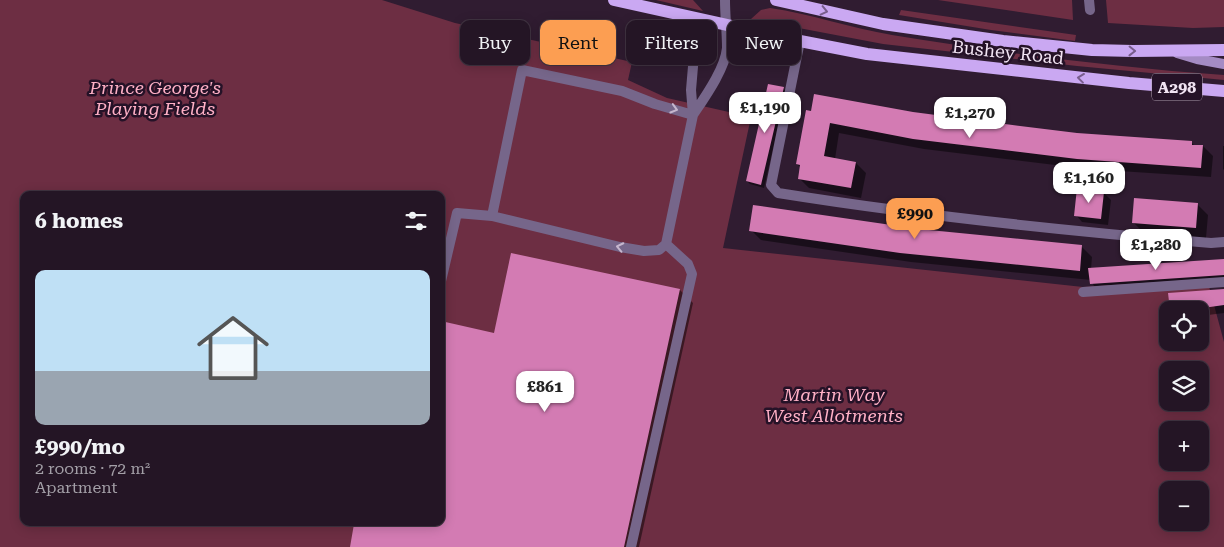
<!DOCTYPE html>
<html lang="en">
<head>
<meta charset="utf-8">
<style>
	:root { --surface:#241525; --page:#2c1e2d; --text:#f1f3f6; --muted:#a39fa7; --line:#413442; --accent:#fc9e52 }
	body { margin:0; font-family:"Roboto Serif",serif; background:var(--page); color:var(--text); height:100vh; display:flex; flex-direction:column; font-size:19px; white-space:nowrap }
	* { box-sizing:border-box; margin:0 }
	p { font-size:16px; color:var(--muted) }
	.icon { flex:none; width:28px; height:28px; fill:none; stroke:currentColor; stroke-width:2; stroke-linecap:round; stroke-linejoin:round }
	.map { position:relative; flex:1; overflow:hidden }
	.details { position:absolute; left:20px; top:191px; width:425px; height:335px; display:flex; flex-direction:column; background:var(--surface); border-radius:10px; box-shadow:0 2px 12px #0003,0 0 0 1px var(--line) }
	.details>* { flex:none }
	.top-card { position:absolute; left:460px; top:20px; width:475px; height:45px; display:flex; gap:10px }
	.tools { position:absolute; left:1159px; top:301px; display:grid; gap:10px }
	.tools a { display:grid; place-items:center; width:50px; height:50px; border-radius:10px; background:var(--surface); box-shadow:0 2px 12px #0003,0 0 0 1px var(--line); font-size:25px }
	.price { position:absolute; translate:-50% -42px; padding:0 11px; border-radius:10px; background:#fff; color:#222; font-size:16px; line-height:32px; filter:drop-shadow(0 1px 2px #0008) }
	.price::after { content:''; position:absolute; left:50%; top:30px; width:15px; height:11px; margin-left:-8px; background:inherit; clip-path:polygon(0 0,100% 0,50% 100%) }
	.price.current { background:var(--accent); color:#111 }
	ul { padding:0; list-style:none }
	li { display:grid; align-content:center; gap:10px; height:265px; padding:0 15px }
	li+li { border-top:1px solid var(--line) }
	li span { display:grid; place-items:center; height:155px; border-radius:10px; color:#555 }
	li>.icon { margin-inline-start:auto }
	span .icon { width:90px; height:90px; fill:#fffc; stroke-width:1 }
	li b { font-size:21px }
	h2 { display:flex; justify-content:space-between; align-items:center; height:60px; padding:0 15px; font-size:21px }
	.chip { padding:0 18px; border-radius:10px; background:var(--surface); box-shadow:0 2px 12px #0003,0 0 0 1px var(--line); font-size:18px; line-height:45px }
	.chip.current { background:var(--accent); color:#111 }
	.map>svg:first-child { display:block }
</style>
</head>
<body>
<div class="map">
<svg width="1224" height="547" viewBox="0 0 1224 547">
	<rect width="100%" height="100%" fill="#301c31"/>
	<!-- green -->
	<path fill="#6d2e43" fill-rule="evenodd" d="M0,0H382L455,23L632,62L628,80L667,98L751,117L723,248L1083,287L1207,279L1224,342V547H0ZM24,195H441V522H24ZM1168,310H1200V342H1168ZM1168,370H1200V402H1168ZM1168,430H1200V462H1168ZM1168,490H1200V522H1168Z
		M656,0H693L703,11Z
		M938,0H1072L1073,20Z
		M1106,0H1224V27L1193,28L1108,23Z
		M770,8C811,14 851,28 892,35C1002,53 1113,67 1224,75V80L1077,66L883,44L751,19L761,10Z
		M901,10L1076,35L1075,41L991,30L899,15Z"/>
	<!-- shadow -->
	<path fill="#0007" d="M783,88L786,91L764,188L750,184L747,181Z
		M807,111L912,114L1077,134L1192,143L1195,146H1203L1213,156L1211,177L1088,169L924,149L839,133L835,159L856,163L866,173L861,198L809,188L799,178L801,168L797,164Z
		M1223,146H1224V170L1223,169Z
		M1104,193L1111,200L1108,225L1082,222L1076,215Z
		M1135,199L1198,205L1208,215L1206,238L1143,232L1133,222Z
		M751,230L919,231L1082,247L1092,257L1091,269L1224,260V278L1094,286L1091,280L911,262L761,240Z
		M680,290L693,303L639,547H351L369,528L441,522L495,335Z
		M1224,290V313L1200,316V310H1171Z"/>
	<!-- building -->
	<path fill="#d37bb3" d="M768,84L784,87L761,185L746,181Z
		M814,94L913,112L1005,124L1077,133L1192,141V145H1203L1201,168L1077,159L913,139L830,123L824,156L856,162L851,188L798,179L800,165L796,164L806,110L811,111Z
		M1077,188L1104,192L1101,219L1074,216Z
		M1134,198L1198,203L1196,228L1132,223Z
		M753,205L919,229L1082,245L1080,271L900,253L749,231Z
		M511,253L680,289L624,547H350L354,524L368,526L369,522H441V321L494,333Z
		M1224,259V275L1090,284L1088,268Z
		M1224,289V305L1189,310H1170L1168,293Z"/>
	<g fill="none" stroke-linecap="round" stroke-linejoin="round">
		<!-- lane -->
		<path stroke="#76668a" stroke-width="10" d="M800,41L771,185L778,193C922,216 1066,231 1211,243L1224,242
			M693,115C705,97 725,69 727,48C727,32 725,16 725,0
			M492,216L522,70L622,91L655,104L693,115
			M441,281L457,213L492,216L620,247L644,251L659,250L666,244L693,115L691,90L695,43V18
			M1083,292L1224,282
			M631,547L692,274L688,264L666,244"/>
		<!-- street -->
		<path stroke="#76668a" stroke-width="10" d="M1089,0L1090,10"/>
		<!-- secondary -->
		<path stroke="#a58bc4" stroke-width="10" d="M1177,53L1197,59L1224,64"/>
		<!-- primary -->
		<path stroke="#caa8f2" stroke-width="12" d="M614,0L800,41L867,54L1129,83L1224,91
			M776,0L883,24L1003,41L1092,50L1133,51L1224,50"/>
	</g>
	<!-- one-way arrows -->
	<defs><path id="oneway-chevron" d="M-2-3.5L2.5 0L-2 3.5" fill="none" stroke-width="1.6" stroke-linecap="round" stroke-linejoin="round" transform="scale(1.25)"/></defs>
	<g stroke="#785d8c">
		<use href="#oneway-chevron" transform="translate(824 11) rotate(13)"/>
		<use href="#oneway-chevron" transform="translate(1132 51) rotate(1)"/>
		<use href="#oneway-chevron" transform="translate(1081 78) rotate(-173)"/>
	</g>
	<g stroke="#c6b7ce">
		<use href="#oneway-chevron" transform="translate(674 109) rotate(16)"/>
		<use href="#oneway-chevron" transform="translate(620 247) rotate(-168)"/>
	</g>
	<g text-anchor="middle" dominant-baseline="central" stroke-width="5" stroke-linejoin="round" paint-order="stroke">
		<!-- shield labels -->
		<rect fill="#251227" stroke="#b4a4b5" stroke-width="1" x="1152" y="73.5" width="50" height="27" rx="4"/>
		<g font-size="16" font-weight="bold" fill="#f1e3f2">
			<text x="1177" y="87">A298</text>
		</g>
		<!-- street labels -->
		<g font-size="18" fill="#f1e3f2" stroke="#251227">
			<text transform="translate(1008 52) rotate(6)">Bushey Road</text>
		</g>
		<!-- park labels -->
		<g font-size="18" font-style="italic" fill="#ffb0c6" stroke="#251227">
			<text x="155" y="87">Prince George's<tspan x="155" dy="21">Playing Fields</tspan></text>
			<text x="834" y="394">Martin Way<tspan x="834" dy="21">West Allotments</tspan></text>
		</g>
	</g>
</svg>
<div class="tools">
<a><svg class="icon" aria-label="locate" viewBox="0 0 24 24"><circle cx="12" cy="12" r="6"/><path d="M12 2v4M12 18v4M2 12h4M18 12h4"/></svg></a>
<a><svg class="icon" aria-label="layers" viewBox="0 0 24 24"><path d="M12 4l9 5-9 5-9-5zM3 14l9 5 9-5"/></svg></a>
<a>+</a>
<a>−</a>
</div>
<b class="price" style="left:765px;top:134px">£1,190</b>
<b class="price" style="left:970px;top:139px">£1,270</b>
<b class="price" style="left:1089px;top:204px">£1,160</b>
<b class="price current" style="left:915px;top:240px">£990</b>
<b class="price" style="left:1156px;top:271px">£1,280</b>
<b class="price" style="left:545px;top:413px">£861</b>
<div class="top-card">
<a class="chip">Buy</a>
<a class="chip current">Rent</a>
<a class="chip">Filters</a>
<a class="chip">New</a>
</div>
<section class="details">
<h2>6 homes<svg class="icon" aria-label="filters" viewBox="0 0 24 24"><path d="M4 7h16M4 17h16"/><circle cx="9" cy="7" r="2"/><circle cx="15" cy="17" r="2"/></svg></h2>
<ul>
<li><span style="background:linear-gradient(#bfe0f5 65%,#9aa5b1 0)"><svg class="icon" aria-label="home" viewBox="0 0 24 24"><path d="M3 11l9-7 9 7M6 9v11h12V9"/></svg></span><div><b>£990/mo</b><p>2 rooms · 72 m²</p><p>Apartment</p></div></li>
</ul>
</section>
</div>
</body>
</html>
